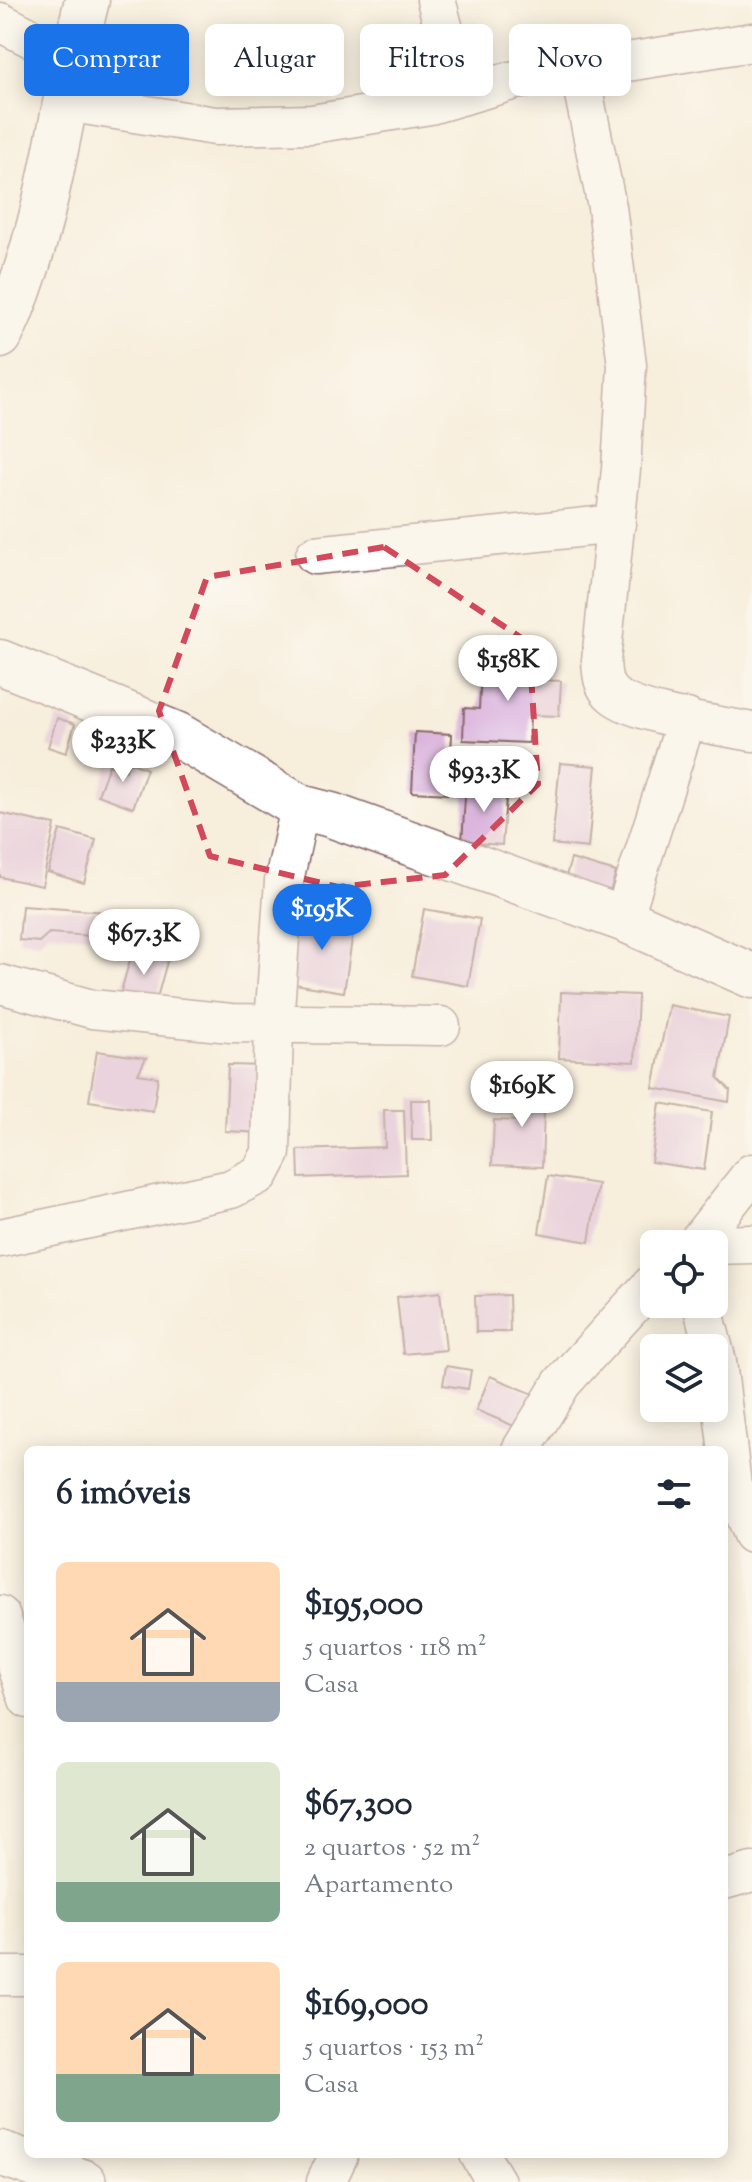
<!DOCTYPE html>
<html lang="pt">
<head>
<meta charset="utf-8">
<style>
	:root { --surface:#fff; --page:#f6f6f7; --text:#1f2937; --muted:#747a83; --accent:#1a73e8 }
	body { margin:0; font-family:"Sorts Mill Goudy",serif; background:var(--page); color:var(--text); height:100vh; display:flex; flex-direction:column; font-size:30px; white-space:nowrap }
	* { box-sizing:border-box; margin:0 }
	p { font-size:26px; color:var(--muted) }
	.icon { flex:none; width:44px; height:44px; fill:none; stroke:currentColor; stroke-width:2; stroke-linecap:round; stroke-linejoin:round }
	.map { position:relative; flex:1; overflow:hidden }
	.details { position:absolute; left:24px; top:1446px; width:704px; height:712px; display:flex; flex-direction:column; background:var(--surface); border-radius:12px; box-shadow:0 4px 20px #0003 }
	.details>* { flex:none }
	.guide { position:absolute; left:24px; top:24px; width:704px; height:72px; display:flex; gap:16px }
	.controls { position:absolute; left:640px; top:1230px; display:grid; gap:16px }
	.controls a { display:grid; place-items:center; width:88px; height:88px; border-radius:12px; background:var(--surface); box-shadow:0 4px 20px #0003; font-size:40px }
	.price { position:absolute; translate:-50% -68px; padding:0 18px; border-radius:28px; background:#fff; color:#222; font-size:26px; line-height:52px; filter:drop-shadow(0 2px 4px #0008) }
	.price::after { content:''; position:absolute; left:50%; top:48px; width:24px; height:18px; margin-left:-12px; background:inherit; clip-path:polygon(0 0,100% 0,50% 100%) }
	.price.active { background:var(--accent); color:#fff }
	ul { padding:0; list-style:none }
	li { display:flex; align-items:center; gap:24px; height:200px; padding:0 32px }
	li span { display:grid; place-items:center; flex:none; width:224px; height:160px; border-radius:12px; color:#555 }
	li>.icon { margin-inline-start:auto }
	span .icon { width:96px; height:96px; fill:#fffc; stroke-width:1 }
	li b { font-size:34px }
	h2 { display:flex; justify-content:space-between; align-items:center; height:96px; padding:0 32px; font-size:34px }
	.tag { padding:0 28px; border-radius:12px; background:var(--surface); box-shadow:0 4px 20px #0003; font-size:28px; line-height:72px }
	.tag.active { background:var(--accent); color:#fff }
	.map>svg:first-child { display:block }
</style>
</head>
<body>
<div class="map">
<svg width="752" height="2182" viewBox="0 0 752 2182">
	<rect width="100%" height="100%" fill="#fff"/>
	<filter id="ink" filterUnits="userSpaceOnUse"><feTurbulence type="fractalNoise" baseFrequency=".0125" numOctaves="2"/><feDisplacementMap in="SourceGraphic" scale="16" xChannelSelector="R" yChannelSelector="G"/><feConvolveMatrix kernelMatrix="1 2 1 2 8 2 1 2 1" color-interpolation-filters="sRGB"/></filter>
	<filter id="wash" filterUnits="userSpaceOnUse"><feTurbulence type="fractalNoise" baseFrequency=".006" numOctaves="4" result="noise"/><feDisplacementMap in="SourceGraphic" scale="32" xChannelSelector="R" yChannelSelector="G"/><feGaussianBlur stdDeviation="1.8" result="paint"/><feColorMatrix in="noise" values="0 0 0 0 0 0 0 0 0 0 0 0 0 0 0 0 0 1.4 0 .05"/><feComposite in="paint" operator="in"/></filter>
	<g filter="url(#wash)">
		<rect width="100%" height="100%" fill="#f7eedc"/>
		<g id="blocks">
			<!-- building -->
			<path fill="#dab2db" d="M482,655L514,656L513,679L561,681L559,716L530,715L529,743L463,740L464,708L479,709Z
				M57,718L75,724L66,753L48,747Z
				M415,732L452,734L449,794L412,792Z
				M129,762L147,769L133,808L98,795L109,765L126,771Z
				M560,763L596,766L588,848L552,844Z
				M466,783L507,787L502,845L462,842Z
				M0,813L55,825L42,886L0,877Z
				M60,830L96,840L84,883L48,872Z
				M571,859L616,872L605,909L560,896Z
				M22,906L121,913L119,938L49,933L39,942L19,940Z
				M424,909L480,919L468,986L412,976Z
				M299,911L355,920L344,992L288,983Z
				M133,949L168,958L155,1005L120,995Z
				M561,992L638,995L635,1062L559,1058Z
				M669,1005L729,1017L718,1078L730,1090L729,1102L653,1088Z
				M97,1051L146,1058L138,1074L158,1077L153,1111L89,1101Z
				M228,1065L268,1066L265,1133L225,1131Z
				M518,1079L545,1080L542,1167L492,1165L494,1120L517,1121Z
				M411,1100H431L432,1140H412Z
				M660,1103L712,1112L704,1170L651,1162Z
				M384,1110H404L406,1174L299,1178L298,1150L385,1147Z
				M548,1176L598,1184L589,1242L539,1233Z
				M440,1292L446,1350L403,1354L397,1297Z
				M509,1295L510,1332H476L475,1296Z
				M446,1366L471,1370L468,1389L443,1385Z
				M490,1376L536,1395L521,1429L476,1410Z"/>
		</g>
	</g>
	<g filter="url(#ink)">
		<use href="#blocks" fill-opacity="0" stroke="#876769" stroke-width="2"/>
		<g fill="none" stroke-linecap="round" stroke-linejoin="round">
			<!-- street casing -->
			<g stroke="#876769" stroke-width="41">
				<path id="street" d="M436,0L462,96
					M0,22L72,59
					M579,70L607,207L627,365L621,469L601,661C602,674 602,686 613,695C637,715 718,725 752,732
					M66,102L215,126L312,124L430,105L515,80L752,42
					M315,555L616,524
					M623,919L687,718
					M0,984L92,1009L231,1023L441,1026
					M0,1238L231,1189L260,1174L271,1153L274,1024L284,881L300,807
					M696,1244L752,1173
					M714,1245L752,1244
					M702,1304L717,1362L732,1485L752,1534
					M521,1450L562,1383L654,1282
					M0,1615L28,1699
					M724,1880L752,1872
					M0,1976H28
					M479,2154L496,2182
					M326,2182L339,2154"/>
			</g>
			<!-- secondary casing -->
			<g stroke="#876769" stroke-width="47">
				<path id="secondary" d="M0,336C50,231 59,112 87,0
					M0,662L176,734L300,807L331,815L623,919L752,976
					M0,2153L84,2182"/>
			</g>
			<!-- street -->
			<use href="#street" stroke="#fff" stroke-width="38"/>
			<!-- secondary -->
			<use href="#secondary" stroke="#fff" stroke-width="44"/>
		</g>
	</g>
	<!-- marked area -->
	<path d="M0 0H752V2182H0ZM384,547L529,643L538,784L445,875L338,887L210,856L159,711L207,577Z" fill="#f7eedc" fill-opacity=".55" fill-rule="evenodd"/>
	<path fill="none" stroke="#d1495b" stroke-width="6" stroke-dasharray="16 10" stroke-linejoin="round" d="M384,547L529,643L538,784L445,875L338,887L210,856L159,711L207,577Z"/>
</svg>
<div class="controls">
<a><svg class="icon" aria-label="locate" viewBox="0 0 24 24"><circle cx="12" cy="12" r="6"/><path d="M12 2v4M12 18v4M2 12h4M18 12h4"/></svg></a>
<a><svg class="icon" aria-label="layers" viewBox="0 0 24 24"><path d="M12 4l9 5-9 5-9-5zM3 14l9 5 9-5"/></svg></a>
</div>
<b class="price" style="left:508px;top:703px">$158K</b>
<b class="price" style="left:123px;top:784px">$233K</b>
<b class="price" style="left:484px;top:814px">$93.3K</b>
<b class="price active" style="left:322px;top:952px">$195K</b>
<b class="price" style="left:144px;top:977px">$67.3K</b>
<b class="price" style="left:522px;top:1129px">$169K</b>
<div class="guide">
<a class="tag active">Comprar</a>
<a class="tag">Alugar</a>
<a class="tag">Filtros</a>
<a class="tag">Novo</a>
</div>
<section class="details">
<h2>6 imóveis<svg class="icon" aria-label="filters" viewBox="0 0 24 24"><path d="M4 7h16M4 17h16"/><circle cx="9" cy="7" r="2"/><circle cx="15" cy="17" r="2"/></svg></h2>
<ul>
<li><span style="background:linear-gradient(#ffd9b3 75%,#9aa5b1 0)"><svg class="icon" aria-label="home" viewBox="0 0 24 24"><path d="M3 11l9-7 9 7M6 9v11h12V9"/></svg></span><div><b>$195,000</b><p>5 quartos · 118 m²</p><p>Casa</p></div></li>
<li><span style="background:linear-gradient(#dfe7d0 75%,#7fa58c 0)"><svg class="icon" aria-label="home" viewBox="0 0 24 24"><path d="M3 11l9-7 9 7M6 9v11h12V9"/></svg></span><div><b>$67,300</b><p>2 quartos · 52 m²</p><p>Apartamento</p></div></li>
<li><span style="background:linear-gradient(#ffd9b3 70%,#7fa58c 0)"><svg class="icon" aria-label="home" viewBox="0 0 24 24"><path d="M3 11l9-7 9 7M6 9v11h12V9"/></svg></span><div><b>$169,000</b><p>5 quartos · 153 m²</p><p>Casa</p></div></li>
</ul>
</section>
</div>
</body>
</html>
